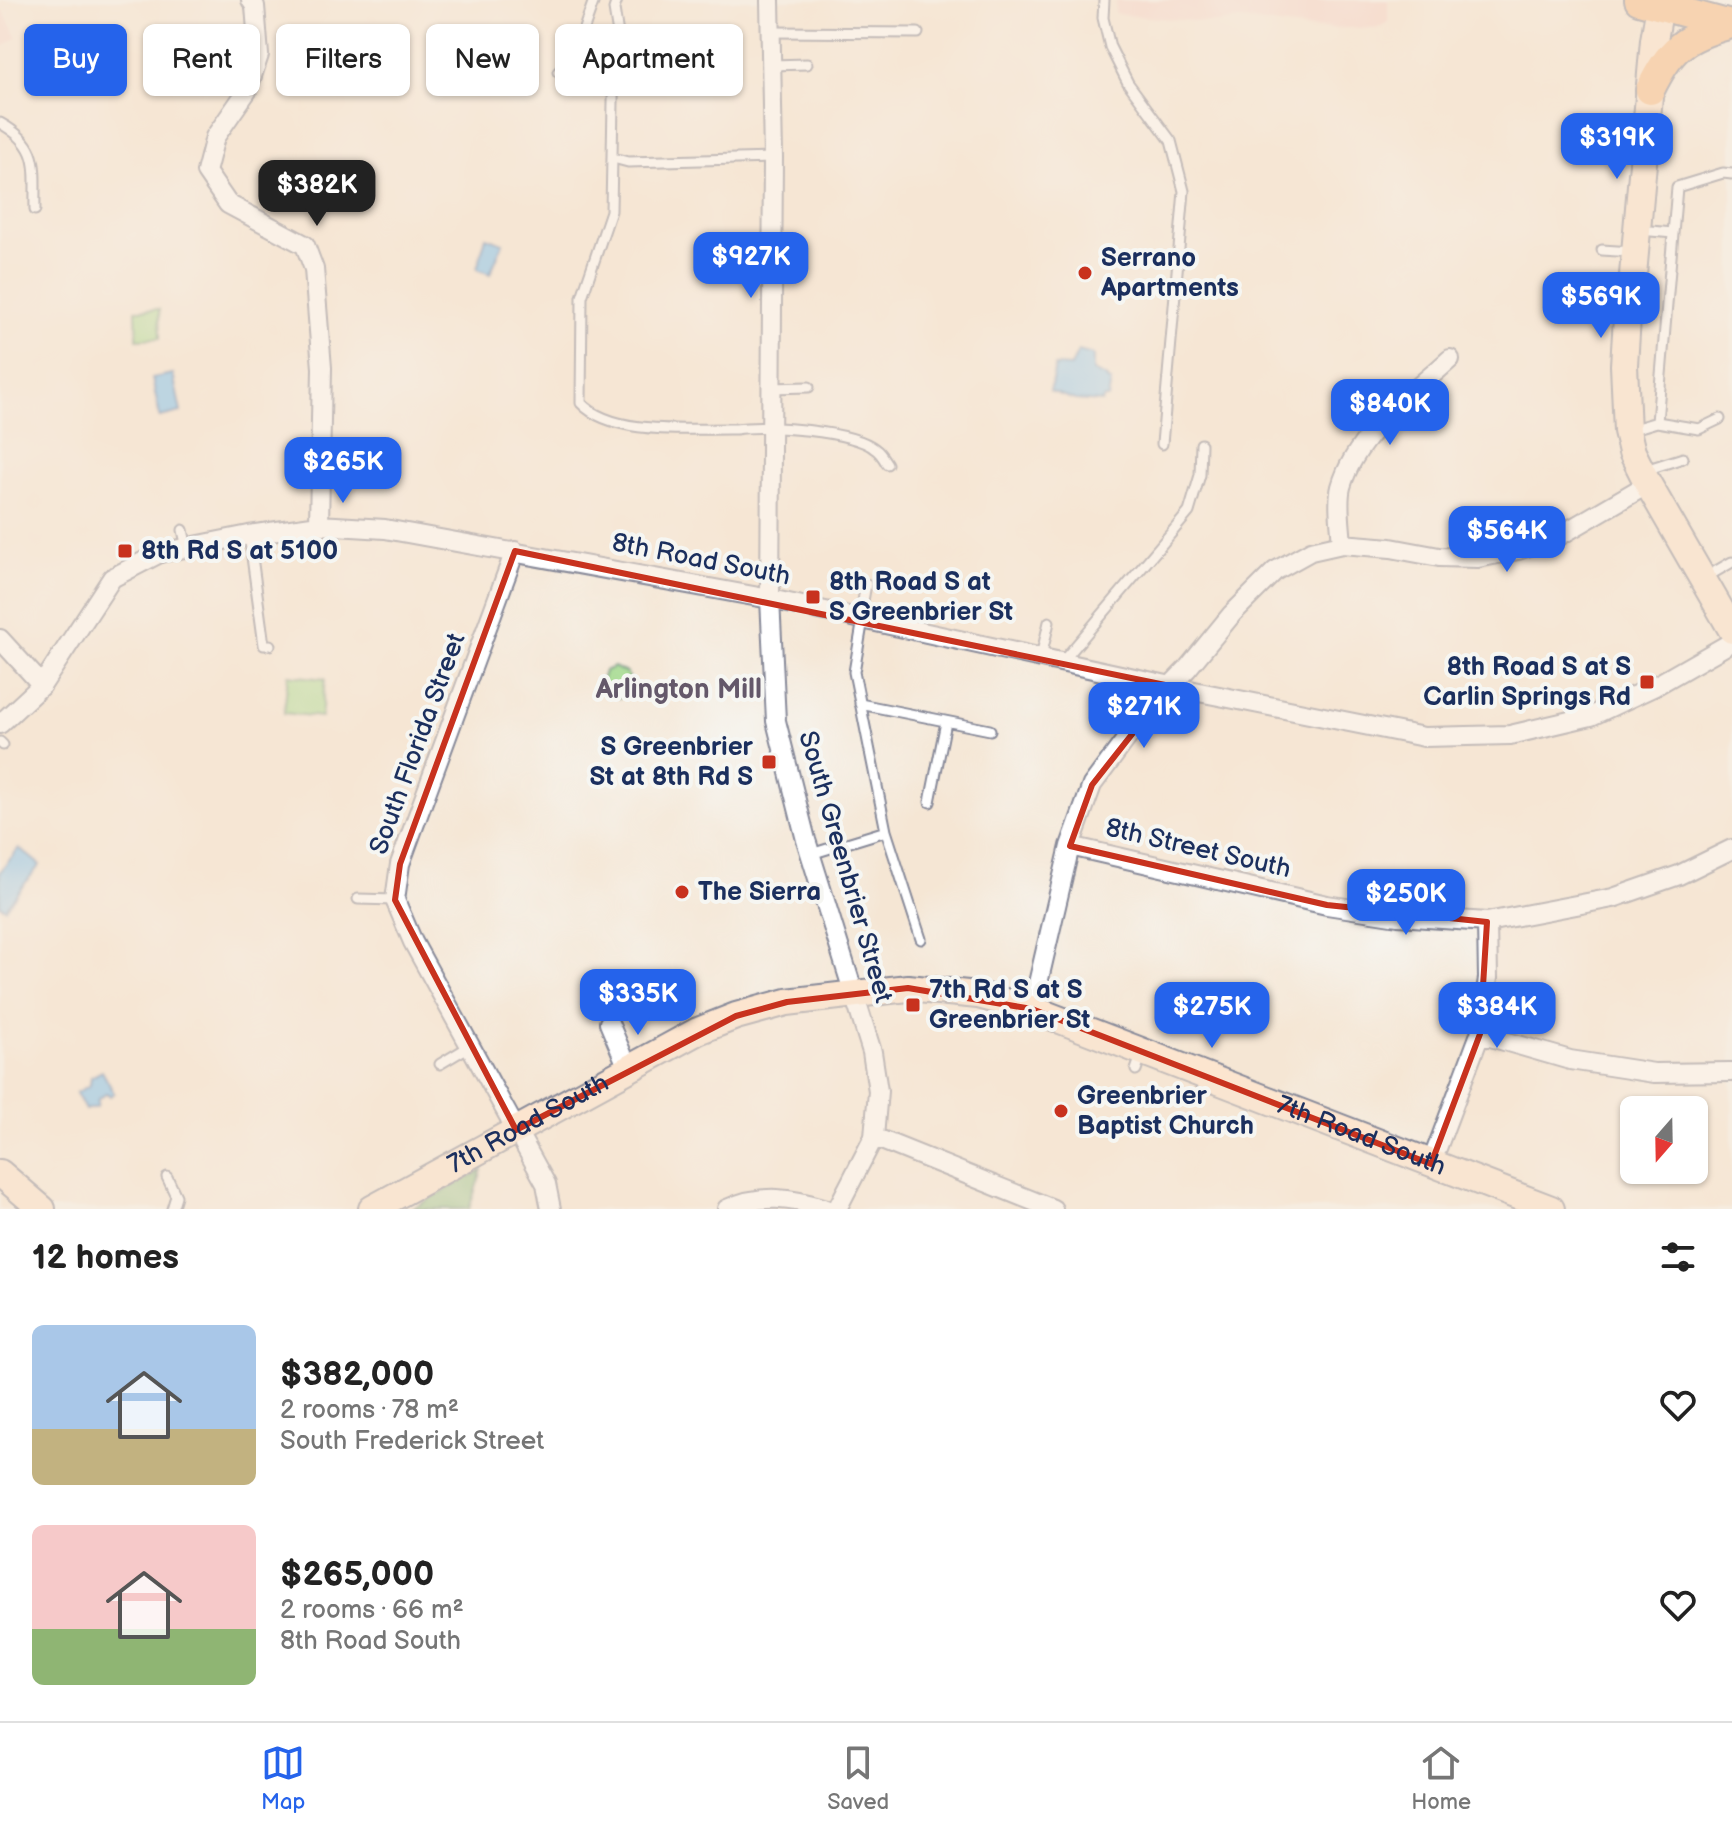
<!DOCTYPE html>
<html lang="en">
<head>
<meta charset="utf-8">
<style>
	:root { --surface:#fff; --page:#f2f2f2; --text:#222; --muted:#767676; --line:#e0e0e0; --accent:#2563eb }
	body { margin:0; font-family:"Balsamiq Sans",sans-serif; background:var(--page); color:var(--text); height:100vh; display:flex; flex-direction:column; font-size:30px; white-space:nowrap }
	* { box-sizing:border-box; margin:0 }
	p { font-size:26px; color:var(--muted) }
	.icon { flex:none; width:44px; height:44px; fill:none; stroke:currentColor; stroke-width:2; stroke-linecap:round; stroke-linejoin:round }
	.map { position:relative; height:1209px; overflow:hidden }
	.details { display:flex; flex-direction:column; background:var(--surface); flex:1 }
	.details>* { flex:none }
	.banner { position:absolute; left:24px; top:24px; width:800px; height:72px; display:flex; gap:16px }
	.needle { width:52px; rotate:200deg }
	.buttons { position:absolute; left:1620px; top:1096px; display:grid; gap:16px }
	.buttons a { display:grid; place-items:center; width:88px; height:88px; border-radius:12px; background:var(--surface); box-shadow:0 2px 6px #0004; font-size:40px }
	.price { position:absolute; translate:-50% -68px; padding:0 18px; border-radius:16px; background:var(--accent); color:#fff; font-size:26px; line-height:52px; filter:drop-shadow(0 2px 4px #0008) }
	.price::after { content:''; position:absolute; left:50%; top:48px; width:24px; height:18px; margin-left:-12px; background:inherit; clip-path:polygon(0 0,100% 0,50% 100%) }
	.price.active { background:#222; color:#fff }
	ul { padding:0; list-style:none }
	li { display:flex; align-items:center; gap:24px; height:200px; padding:0 32px }
	li span { display:grid; place-items:center; flex:none; width:224px; height:160px; border-radius:12px; color:#555 }
	li>.icon { margin-inline-start:auto }
	span .icon { width:96px; height:96px; fill:#fffc; stroke-width:1 }
	li b { font-size:34px }
	h2 { display:flex; justify-content:space-between; align-items:center; height:96px; padding:0 32px; font-size:34px }
	.chip { padding:0 28px; border-radius:12px; background:var(--surface); box-shadow:0 2px 6px #0004; font-size:28px; line-height:72px }
	.chip.active { background:var(--accent); color:#fff }
	.tabs { display:flex; justify-content:space-around; align-items:center; height:112px; border-top:2px solid var(--line); background:var(--surface); font-size:22px; color:var(--muted) }
	.tabs a { display:grid; justify-items:center; gap:4px }
	.tabs .active { color:var(--accent) }
	.map>svg:first-child { display:block }
</style>
</head>
<body>
<div class="map">
<svg width="1732" height="1209" viewBox="0 0 1732 1209">
	<rect width="100%" height="100%" fill="#f6f6f2"/>
	<filter id="ink" filterUnits="userSpaceOnUse"><feTurbulence type="fractalNoise" baseFrequency=".0125" numOctaves="2"/><feDisplacementMap in="SourceGraphic" scale="16" xChannelSelector="R" yChannelSelector="G"/><feConvolveMatrix kernelMatrix="1 2 1 2 8 2 1 2 1" color-interpolation-filters="sRGB"/></filter>
	<filter id="wash" filterUnits="userSpaceOnUse"><feTurbulence type="fractalNoise" baseFrequency=".006" numOctaves="4" result="noise"/><feDisplacementMap in="SourceGraphic" scale="32" xChannelSelector="R" yChannelSelector="G"/><feGaussianBlur stdDeviation="1.8" result="paint"/><feColorMatrix in="noise" values="0 0 0 0 0 0 0 0 0 0 0 0 0 0 0 0 0 1.4 0 .05"/><feComposite in="paint" operator="in"/></filter>
	<g filter="url(#wash)">
		<rect width="100%" height="100%" fill="#f5e6d4"/>
		<!-- built -->
		<path fill="#f7d1c7" d="M1116,0H1388V22L1378,28H1305L1240,20L1219,23L1115,14Z
			M0,6L17,37L0,49Z"/>
		<!-- green -->
		<path fill="#a1d98a" stroke="#5e8474" stroke-width="2" d="M159,309L160,338L137,339L136,310Z
			M614,667L626,673L633,683C632,692 627,694 619,698L599,688L604,671Z
			M288,675L325,679L321,717L284,713Z"/>
		<!-- forest -->
		<path fill="#80b976" stroke="#4e746a" stroke-width="2" d="M482,1170L469,1209H411Z"/>
		<!-- water -->
		<path fill="#79c0f1" stroke="#4a78a8" stroke-width="2" d="M486,237L503,243L490,274L477,269Z
			M1566,290L1584,292L1581,321L1563,319Z
			M1078,351L1093,355V371L1107,378V381L1111,382L1108,398H1104L1102,402L1075,400L1050,391L1055,366L1071,367Z
			M173,374L181,412L160,417L152,378Z
			M19,848L40,865L5,908L0,905V872Z
			M102,1071L114,1093L110,1096L107,1093L98,1099L97,1107L85,1110L76,1093L90,1085L91,1077Z"/>
	</g>
	<g filter="url(#ink)">
		<g fill="none" stroke-linecap="round" stroke-linejoin="round">
			<!-- lane casing -->
			<g stroke="#888a99" stroke-width="13">
				<path id="lane" d="M617,0L614,9L618,34L614,48L611,211L582,297L581,403C613,437 693,428 736,429C764,424 854,431 875,449C880,452 884,459 887,464
					M1104,0L1103,18L1110,47L1128,83L1171,141L1184,191L1162,444
					M772,32L918,33
					M772,65L807,64
					M558,72L573,60L594,0
					M0,123C42,146 34,168 35,210
					M1615,134L1643,137
					M613,158L628,162L773,158
					M1640,230L1673,233
					M1602,250L1632,252
					M771,388L809,387
					M1657,422L1677,187L1723,173L1732,174
					M1630,430L1657,422L1699,429L1720,419
					M1645,470L1683,458
					M183,530L187,548
					M249,535L264,645H270
					M1706,577L1732,562
					M860,618L866,584
					M863,619L854,672L886,831L921,939
					M1041,657L1049,622
					M1063,661L1189,512L1200,475L1201,444
					M860,704L990,730
					M0,742L3,745
					M930,802L946,722
					M811,854L886,831
					M358,899L395,900
					M440,1064L470,1046
					M1136,1070L1142,1053
					M167,1177L176,1196L172,1209"/>
			</g>
			<!-- street casing -->
			<g stroke="#888a99" stroke-width="22">
				<path id="street" d="M251,0L255,6L259,55L247,91L215,137L206,172L228,204L305,245L314,269L322,368L319,525
					M770,0L773,158L770,599L776,721L806,840L872,1052L878,1091L874,1137L837,1209
					M1342,544C1341,527 1337,503 1341,487C1356,434 1411,395 1450,359
					M515,551L400,864L395,900L413,942L546,1184L551,1209
					M0,639L42,685
					M0,724L42,685L112,578L160,553L249,535L319,525L385,529L770,599L1199,692L1424,737L1510,735L1591,716L1655,686L1732,642
					M1070,846L1327,905L1398,916L1487,922L1613,898L1679,875L1732,849
					M1032,1009L1070,846L1092,785L1150,707L1187,669L1232,614L1275,571L1311,551L1342,544L1391,548L1439,557L1478,558L1518,550L1559,536L1648,484
					M609,1023L628,1068
					M1480,1034L1570,1060L1654,1073L1732,1072
					M874,1137L1053,1209
					M1431,1164L1480,1034L1488,978L1487,922
					M727,1209C761,1193 792,1198 827,1209"/>
			</g>
			<!-- secondary casing -->
			<g stroke="#888a99" stroke-width="30">
				<g id="secondary">
					<path d="M1661,0L1654,40L1633,275L1627,318L1624,365L1627,431L1632,452L1648,484L1732,630"/>
					<path d="M0,1173L42,1209"/>
					<path id="s1" d="M372,1209L698,1031L736,1016L787,1002L908,988L978,995L1032,1009L1551,1209"/>
				</g>
			</g>
			<!-- primary casing -->
			<g stroke="#888a99" stroke-width="32">
				<path id="primary" d="M1639,0L1727,24
					M1650,90C1670,49 1683,37 1728,25"/>
			</g>
			<!-- lane -->
			<use href="#lane" stroke="#fff" stroke-width="9"/>
			<!-- street -->
			<use href="#street" stroke="#fff" stroke-width="18"/>
			<!-- secondary -->
			<use href="#secondary" stroke="#fce5cf" stroke-width="26"/>
			<!-- primary -->
			<use href="#primary" stroke="#f8bd88" stroke-width="28"/>
		</g>
	</g>
	<!-- marked area -->
	<path d="M0 0H1732V1209H0ZM515,551L1170,686L1092,785L1070,846L1327,905L1487,922L1480,1034L1431,1164L1032,1009L908,988L787,1002L736,1016L516,1130L395,900L400,864Z" fill="#f5e6d4" fill-opacity=".55" fill-rule="evenodd"/>
	<path fill="none" stroke="#c8321e" stroke-width="6" stroke-linejoin="round" d="M515,551L1170,686L1092,785L1070,846L1327,905L1487,922L1480,1034L1431,1164L1032,1009L908,988L787,1002L736,1016L516,1130L395,900L400,864Z"/>
	<!-- markers -->
	<g fill="#c8321e" stroke="#f6f6f2" stroke-width="3">
		<circle cx="1085" cy="273" r="8"/>
		<rect x="117" y="543" width="16" height="16" rx="4"/>
		<rect x="805" y="589" width="16" height="16" rx="4"/>
		<rect x="1639" y="674" width="16" height="16" rx="4"/>
		<rect x="761" y="754" width="16" height="16" rx="4"/>
		<circle cx="682" cy="892" r="8"/>
		<rect x="905" y="997" width="16" height="16" rx="4"/>
		<circle cx="1061" cy="1111" r="8"/>
	</g>
	<g text-anchor="middle" dominant-baseline="central" stroke-width="8" stroke-linejoin="round" paint-order="stroke">
		<!-- poi labels -->
		<g font-size="26" font-weight="bold" fill="#1b2f5e" stroke="#f6f6f2" text-anchor="start">
			<text x="1101" y="258">Serrano<tspan x="1101" dy="30">Apartments</tspan></text>
			<text x="141" y="551">8th Rd S at 5100</text>
			<text x="829" y="582">8th Road S at<tspan x="829" dy="30">S Greenbrier St</tspan></text>
			<text x="1631" y="667" text-anchor="end">8th Road S at S<tspan x="1631" dy="30">Carlin Springs Rd</tspan></text>
			<text x="753" y="747" text-anchor="end">S Greenbrier<tspan x="753" dy="30">St at 8th Rd S</tspan></text>
			<text x="698" y="892">The Sierra</text>
			<text x="929" y="990">7th Rd S at S<tspan x="929" dy="30">Greenbrier St</tspan></text>
			<text x="1077" y="1096">Greenbrier<tspan x="1077" dy="30">Baptist Church</tspan></text>
		</g>
		<!-- street labels -->
		<g font-size="26" fill="#1b2f5e" stroke="#f6f6f2">
			<text transform="translate(701 560) rotate(11)">8th Road South</text>
			<text transform="translate(418 744) rotate(-70)">South Florida Street</text>
			<text transform="translate(1198 849) rotate(13)">8th Street South</text>
			<text transform="translate(845 867) rotate(74)">South Greenbrier Street</text>
			<text stroke="none"><textPath href="#s1" startOffset="178">7th Road South</textPath></text>
			<text stroke="none"><textPath href="#s1" startOffset="1066">7th Road South</textPath></text>
		</g>
		<!-- neighbourhood labels -->
		<g font-size="28" font-weight="bold" fill="#64586a" stroke="#f6f6f2">
			<text x="679" y="689">Arlington Mill</text>
		</g>
	</g>
</svg>
<div class="buttons">
<a><svg class="needle" viewBox="-14 -14 28 28"><path d="M0-13l5 13h-10z" fill="#e53935"/><path d="M0 13l5-13h-10z" fill="#767676"/></svg></a>
</div>
<b class="price" style="left:1617px;top:181px">$319K</b>
<b class="price active" style="left:317px;top:228px">$382K</b>
<b class="price" style="left:751px;top:300px">$927K</b>
<b class="price" style="left:1601px;top:340px">$569K</b>
<b class="price" style="left:1390px;top:447px">$840K</b>
<b class="price" style="left:343px;top:505px">$265K</b>
<b class="price" style="left:1507px;top:574px">$564K</b>
<b class="price" style="left:1144px;top:750px">$271K</b>
<b class="price" style="left:1406px;top:937px">$250K</b>
<b class="price" style="left:638px;top:1037px">$335K</b>
<b class="price" style="left:1212px;top:1050px">$275K</b>
<b class="price" style="left:1497px;top:1050px">$384K</b>
<div class="banner">
<a class="chip active">Buy</a>
<a class="chip">Rent</a>
<a class="chip">Filters</a>
<a class="chip">New</a>
<a class="chip">Apartment</a>
</div>
</div>
<section class="details">
<h2>12 homes<svg class="icon" aria-label="filters" viewBox="0 0 24 24"><path d="M4 7h16M4 17h16"/><circle cx="9" cy="7" r="2"/><circle cx="15" cy="17" r="2"/></svg></h2>
<ul>
<li><span style="background:linear-gradient(#a9c7e8 65%,#c2b280 0)"><svg class="icon" aria-label="home" viewBox="0 0 24 24"><path d="M3 11l9-7 9 7M6 9v11h12V9"/></svg></span><div><b>$382,000</b><p>2 rooms · 78 m²</p><p>South Frederick Street</p></div><svg class="icon" aria-label="heart" viewBox="0 0 24 24"><path d="M12 20l-8-8c-3-5 5-10 8-4 3-6 11-1 8 4z"/></svg></li>
<li><span style="background:linear-gradient(#f6c9c9 65%,#8fb573 0)"><svg class="icon" aria-label="home" viewBox="0 0 24 24"><path d="M3 11l9-7 9 7M6 9v11h12V9"/></svg></span><div><b>$265,000</b><p>2 rooms · 66 m²</p><p>8th Road South</p></div><svg class="icon" aria-label="heart" viewBox="0 0 24 24"><path d="M12 20l-8-8c-3-5 5-10 8-4 3-6 11-1 8 4z"/></svg></li>
</ul>
</section>
<nav class="tabs">
<a class="active"><svg class="icon" aria-label="map" viewBox="0 0 24 24"><path d="M3 6l6-2 6 2 6-2v14l-6 2-6-2-6 2zM9 4v14M15 6v14"/></svg>Map</a>
<a><svg class="icon" aria-label="saved" viewBox="0 0 24 24"><path d="M7 4h10v16l-5-4-5 4z"/></svg>Saved</a>
<a><svg class="icon" aria-label="home" viewBox="0 0 24 24"><path d="M3 11l9-7 9 7M6 9v11h12V9"/></svg>Home</a>
</nav>
</body>
</html>
